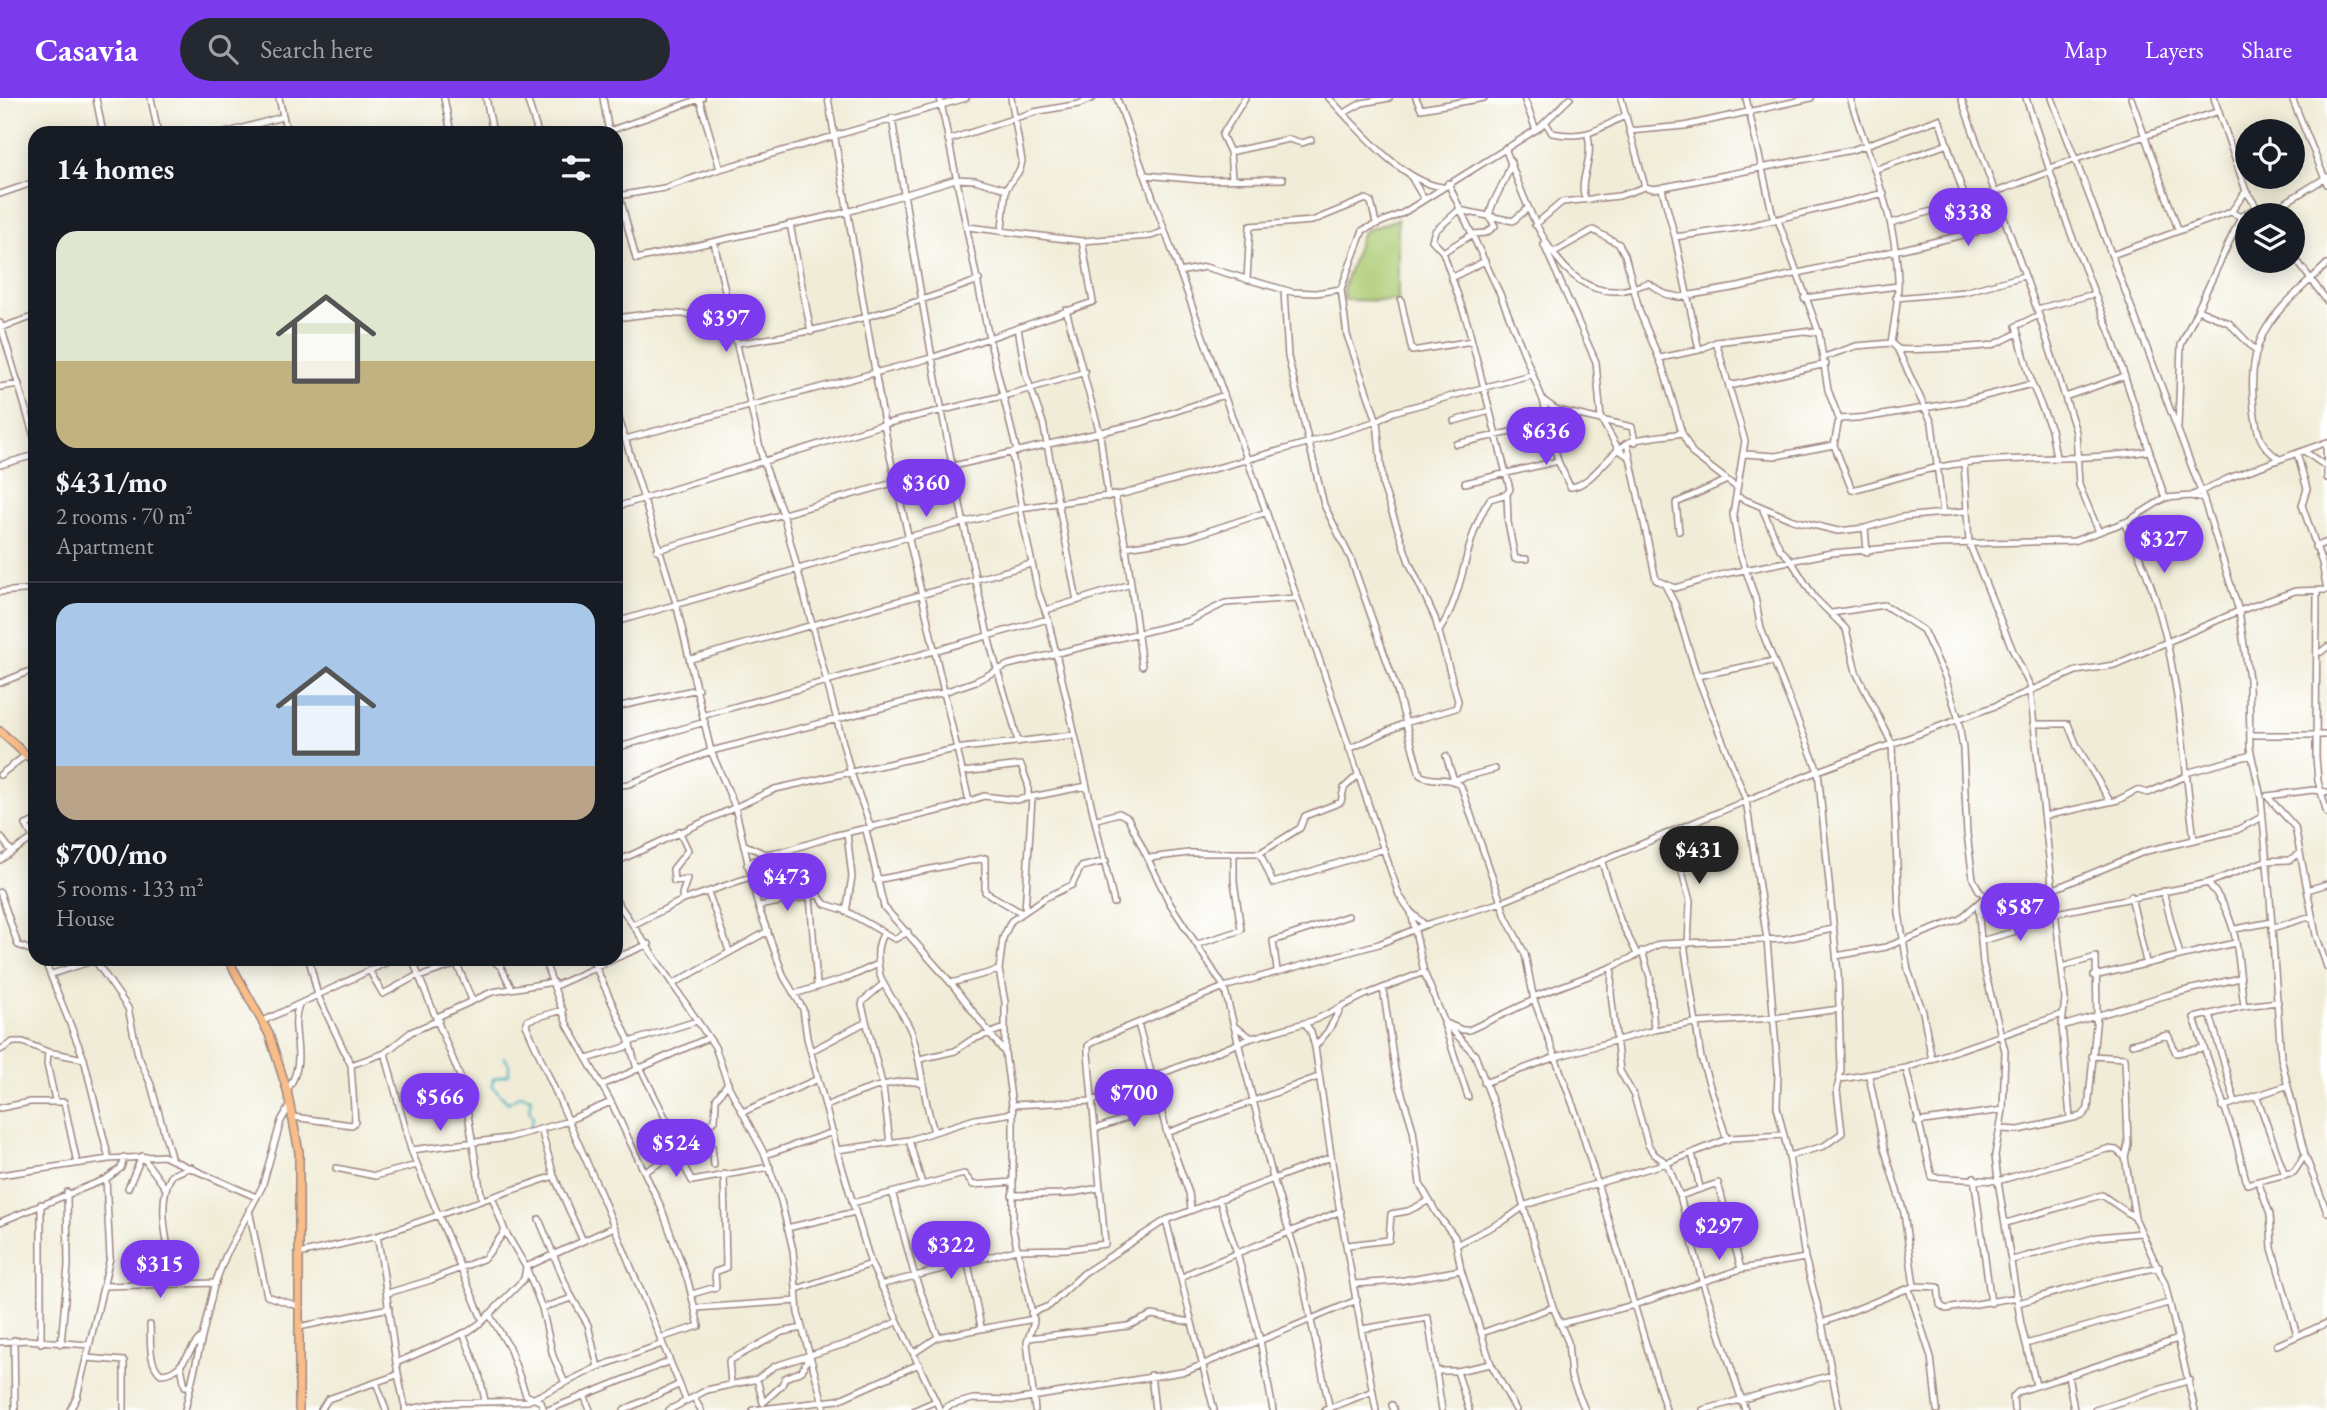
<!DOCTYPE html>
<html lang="en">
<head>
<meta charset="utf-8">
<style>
	:root { --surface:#171b24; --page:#242831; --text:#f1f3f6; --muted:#9ea1a6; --line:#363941; --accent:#7c3aed }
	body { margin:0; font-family:"EB Garamond",serif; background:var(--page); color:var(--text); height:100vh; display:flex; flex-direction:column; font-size:26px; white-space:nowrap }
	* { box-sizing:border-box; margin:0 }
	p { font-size:23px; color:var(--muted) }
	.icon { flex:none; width:38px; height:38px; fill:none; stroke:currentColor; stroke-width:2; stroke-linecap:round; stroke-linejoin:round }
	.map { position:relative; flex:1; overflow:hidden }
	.sheet { position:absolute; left:28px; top:28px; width:595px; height:840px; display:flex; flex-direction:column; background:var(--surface); border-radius:21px; box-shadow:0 4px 18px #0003 }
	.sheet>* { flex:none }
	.fabs { position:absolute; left:2235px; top:21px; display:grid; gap:14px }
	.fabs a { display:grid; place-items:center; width:70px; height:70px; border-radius:50%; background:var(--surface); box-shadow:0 4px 18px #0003; font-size:35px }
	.price { position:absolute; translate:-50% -60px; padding:0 16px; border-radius:24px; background:var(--accent); color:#fff; font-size:23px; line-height:46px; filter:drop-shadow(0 2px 4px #0008) }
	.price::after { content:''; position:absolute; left:50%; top:42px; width:21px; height:16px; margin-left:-10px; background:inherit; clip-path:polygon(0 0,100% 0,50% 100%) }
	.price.current { background:#222; color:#fff }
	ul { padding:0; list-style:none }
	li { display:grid; align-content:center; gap:14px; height:371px; padding:0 28px }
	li+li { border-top:2px solid var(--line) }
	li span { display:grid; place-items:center; height:217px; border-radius:21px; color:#555 }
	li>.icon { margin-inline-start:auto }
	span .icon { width:126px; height:126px; fill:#fffc; stroke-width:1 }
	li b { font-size:30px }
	h2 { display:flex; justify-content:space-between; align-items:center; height:84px; padding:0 28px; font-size:30px }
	header { display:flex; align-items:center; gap:42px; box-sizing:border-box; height:98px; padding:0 35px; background:var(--accent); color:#fff }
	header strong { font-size:33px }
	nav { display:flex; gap:38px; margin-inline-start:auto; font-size:24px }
	.search { width:490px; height:63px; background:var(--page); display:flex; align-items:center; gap:18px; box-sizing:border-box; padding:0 24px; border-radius:38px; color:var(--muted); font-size:26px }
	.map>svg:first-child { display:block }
</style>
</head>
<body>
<header>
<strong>Casavia</strong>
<div class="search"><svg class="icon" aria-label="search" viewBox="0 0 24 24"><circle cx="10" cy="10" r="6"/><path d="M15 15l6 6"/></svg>Search here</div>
<nav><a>Map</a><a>Layers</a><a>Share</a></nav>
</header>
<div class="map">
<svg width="2327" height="1312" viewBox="0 0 2327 1312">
	<rect width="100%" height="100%" fill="#fff"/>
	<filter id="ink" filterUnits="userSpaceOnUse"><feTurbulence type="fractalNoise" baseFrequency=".0143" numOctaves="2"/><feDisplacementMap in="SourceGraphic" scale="14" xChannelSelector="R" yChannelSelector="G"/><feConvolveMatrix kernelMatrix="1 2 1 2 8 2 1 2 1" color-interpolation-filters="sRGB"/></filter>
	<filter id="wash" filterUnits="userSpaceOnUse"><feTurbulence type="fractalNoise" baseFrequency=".00686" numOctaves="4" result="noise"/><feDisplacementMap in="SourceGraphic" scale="28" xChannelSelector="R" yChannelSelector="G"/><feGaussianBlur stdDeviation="1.57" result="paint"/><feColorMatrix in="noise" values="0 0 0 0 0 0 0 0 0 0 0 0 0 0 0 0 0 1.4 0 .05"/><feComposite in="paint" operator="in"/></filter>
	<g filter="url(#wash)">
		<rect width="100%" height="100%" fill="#f0ecd7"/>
		<!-- green -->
		<path fill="#abca71" stroke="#7a744e" stroke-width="2" d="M1398,121V203L1344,202L1343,190L1363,133Z"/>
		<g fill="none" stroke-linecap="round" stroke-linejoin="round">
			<!-- stream -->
			<path stroke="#43afc2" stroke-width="2" d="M504,959L509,966V976L493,981L492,988L508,1005L520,997L531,1000L529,1011L533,1019L529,1032"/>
		</g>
	</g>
	<g filter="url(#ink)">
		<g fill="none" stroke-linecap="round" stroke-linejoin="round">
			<!-- minor casing -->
			<g stroke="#9d8681" stroke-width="8">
				<path id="minor" d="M96,0L103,35
					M151,0L158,35
					M279,0L287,35
					M444,0L451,35
					M486,0L493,35
					M527,0L538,35
					M603,0L609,35
					M699,0L720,71
					M828,0L889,354L969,703
					M940,0L989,240L1017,354
					M1117,0L1321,566L1399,797L1411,814L1425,827
					M1329,0C1357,29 1401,84 1442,89
					M1416,0L1421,11L1484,0
					M1524,0L1536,32
					M1746,0L1774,123
					M1850,0C1869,60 1896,117 1898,181C1899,202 1894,225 1891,245
					M1961,0L2039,217L2076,334L2079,387L2099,434
					M2026,0L2068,128L2112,240L2165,400
					M2052,0L2201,393L2239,513L2249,581L2250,650L2261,699L2270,800L2281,960L2305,1057L2327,1114
					M2131,0L2178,131
					M2214,0L2246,93L2262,117
					M2292,0L2327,86
					M1344,15L1362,5L1389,0
					M892,20C919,193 949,366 988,537C996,573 1010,608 1018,644
					M1546,25L1552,35C1585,41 1596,33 1624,18
					M609,33L702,0
					M1629,33L1684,28L1811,0
					M225,35L282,19
					M440,35L450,32
					M948,42L1034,14L1079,6L1093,0
					M1505,50C1523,96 1553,197 1617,193C1627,193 1638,188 1648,185L1665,196L1679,199L1738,189L1976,134L1939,21L1852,52L1654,91L1645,89L1621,0
					M1230,54L1289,41L1302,45L1311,42
					M2050,70L2219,13
					M1877,71L1948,46
					M1145,77L1201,82L1283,81
					M1410,77L1424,101
					M1232,80L1230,54L1222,37L1245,0
					M616,84L636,161L847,114L956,81L975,82L1006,91
					M1448,85L1500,196L1543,302L1558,363L1570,389C1590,389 1610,354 1627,345C1638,339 1668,338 1682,335
					M1662,91L1675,139L1699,252
					M0,96L35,84
					M618,98L664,90L720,71L966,0
					M1585,101C1578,80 1594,65 1588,37
					M1459,112L1513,123L1528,110
					M2231,114L2246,93
					M2265,117L2327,79
					M1778,122L1819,235L1828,292L1839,321L1834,347L1852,392C1893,382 1930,368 1972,364C2030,358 2090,363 2148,353
					M1891,125L1993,95L2049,74
					M790,126L811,234
					M1535,127L1562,104L1619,98L1645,89
					M968,129L1082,143L1151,138L1165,133
					M1002,131L1006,91L1020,72L1022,63L1011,0
					M1675,139L1745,129L1884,95
					M714,144L763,363L783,416L850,672L871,730
					M1544,147L1596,264L1601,321L1619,352L1629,359
					M1443,154L1473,136L1486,135L1495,128L1489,118C1493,98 1507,84 1511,64
					M1554,154L1593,132L1619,146L1625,157L1640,215L1663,270L1682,335L1693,356L1736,389
					M2292,156L2327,203
					M2112,157L2231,114L2241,119
					M1179,174L1205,169L1292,194L1316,195L1341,191
					M1451,180L1485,163
					M1247,182L1250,128L1312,123L1366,101L1371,104L1376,125
					M1284,193L1288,259L1324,407L1351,461L1396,589L1420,677C1432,685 1450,677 1461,688L1506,819L1525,856L1534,902L1577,1018L1666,1312
					M1804,200L1898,188
					M1896,200L1964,194L2024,178
					M1401,202L1412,253L1472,243
					M2037,211L2094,196
					M1066,212L1100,336L1108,399
					M2198,212L2229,225L2255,252
					M2039,217L2016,228L2032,286L2051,331L2056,359
					M616,220L655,215L731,218
					M0,225L35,342
					M0,230L35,218
					M1018,230L1026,277L1043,325L1077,503
					M1716,244L1745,343L1733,416L1739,453L1755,499L1761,531L1818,673L1838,875L1841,972L1837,992L1842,1035L1824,1048L1789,1058
					M737,245C821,235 899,211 979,182
					M1899,251C1904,253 1984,249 1992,247C2001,244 2009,239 2018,235
					M1824,259L1856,248L1891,245L1897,250L1932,325L1943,416
					M1660,260L1699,252L1716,244L1805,233L1819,235
					M1728,284L1734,287L1826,266
					M0,289L19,286
					M2065,299L2125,278
					M1543,302L1557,312L1632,329L1635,344
					M616,311L676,505L711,653L735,709L758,808L784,879L803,911L807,940L837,1052L871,1166L940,1312
					M1839,321L1870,319L1965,303L2032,286
					M1454,323L1490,313
					M2178,329L2181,247L2241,119L2256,109
					M625,341L931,260L1093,204L1082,143
					M1627,345L1656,482L1675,490L1724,476L1831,455L1939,446L2074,443L2128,423L2165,400L2191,398L2204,401
					M2326,345L2327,380
					M1456,346L1547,326
					M2304,353L2324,367
					M2297,355L2307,391L2302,407L2322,465L2327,492
					M1012,356L1022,410
					M1744,356L1776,358L1834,347
					M2279,361C2259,347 2257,335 2254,311C2245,233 2275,216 2327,166
					M1964,365L1969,445L2013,553L2032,592
					M0,367L35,357
					M1465,385L1558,363
					M1507,396L1508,424L1515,461H1526
					M1115,398L1126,449L1142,568
					M1736,398L1793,422L1838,433L1865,430L1902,419L1965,413
					M2191,398L2229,380L2327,344
					M616,409L884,326L1015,295L1085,274
					M1020,410L1038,493L1048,521L1114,805
					M1763,412L1780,451L1790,461L1814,499L1846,531L1856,574L1892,646L1899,815L1908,872L1923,914L1932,962
					M2124,425C2179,531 2179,627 2194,741
					M1865,430L1867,454
					M1679,433L1676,405L1725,383
					M1126,449L1187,440L1267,414
					M2315,449L2327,444
					M657,452L953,368L1141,325L1224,297
					M1666,489L1675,506L1697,578
					M2317,492L2316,659L2318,683L2327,715
					M0,494L35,491
					M1046,512L1131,486
					M1832,515L1884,507L1923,532L1945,579L1958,619L1963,651L1967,736L1973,781L1980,794L1986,798L2006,802L2030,801L2146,753L2237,732L2262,719
					M616,524L908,439L1020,410L1123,396L1307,345L1377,323L1393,314L1530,277
					M1439,533C1466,493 1463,441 1490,401L1507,396L1510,391L1467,224L1443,154L1432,142L1435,133L1459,112
					M2321,554L2327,549
					M691,561L1031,466
					M1774,563L1697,578L1746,702L1767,842L1778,974L1777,1009L1789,1058L1805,1160L1822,1225L1839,1312
					M0,585L35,571
					M2030,592L2065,900L2062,928L2070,1020
					M616,609L698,591
					M705,617L1048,521
					M2033,626H2068L2077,648L2110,703
					M2250,637H2327
					M616,650L705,624
					M1349,651L1405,625L1456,610L1458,603L1435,520L1409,464L1383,388L1377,323L1347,237L1341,191L1363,132L1403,115L1539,30L1570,0
					M1446,658L1454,682L1495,671
					M963,674L1021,667L1028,686V700
					M2186,675L2251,657
					M0,677L26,657
					M616,688L629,686L711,653L944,594L976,583L1008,567L1189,523L1225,505L1296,500
					M2267,698L2295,729L2316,837L2327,869
					M2267,698L2313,692L2327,694
					M2045,718L2118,702L2137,692L2148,695L2186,678
					M1097,721L1119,715L1128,720L1169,804L1224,889L1273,1080L1299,1166L1330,1312
					M35,723L26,727L35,743
					M866,732L884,809L951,885L1005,955
					M679,733L688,752L673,771L674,783L687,781L682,796L683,802
					M1671,734L1690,803L1688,846
					M0,738L12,754
					M745,747L765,756
					M1260,755L1273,785L1384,751
					M1149,760L1189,755H1260L1300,730L1305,718L1341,704L1344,690L1358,677
					M0,762L33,740
					M616,764L775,691L955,651L1074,637
					M1602,764L1620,822L1637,856
					M747,767L765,756L789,752L833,738L950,710L984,698L1016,702L1087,688
					M876,782L985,760V794L1022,815
					M2208,785C2241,822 2237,861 2244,908
					M2307,792L2327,786
					M2163,793L2180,857
					M0,794L18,847L35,854
					M708,794L729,853
					M810,798L817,887
					M2131,798L2146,864
					M616,802L715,949L729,989L765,1057L781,1103L793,1152L798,1215L825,1312
					M1978,806L1983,866L2005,953L2003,1012L1995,1057L1998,1083L2021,1226L2036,1287
					M758,808L818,797L825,806L844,812L895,841L908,834
					M1025,813L1032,699
					M846,814L852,779L847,735
					M1411,814L1424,874L1444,923L1475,957L1496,1013L1553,1209L1568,1244L1571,1279L1585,1312
					M1981,815L2005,806
					M2056,815L2208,785L2265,763L2289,762L2299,756
					M633,827L681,803L750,779
					M2272,830L2312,818
					M2235,831L2272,824
					M884,835C876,846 877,863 880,877C884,892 904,915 911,933C923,966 922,999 934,1033
					M1981,843L2013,834L2011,812L1999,802
					M1684,845L1701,960L1727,1042
					M1198,846L1241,832L1234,783V757
					M1642,853L1650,879L1654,932
					M1836,858L1886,849L1960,821L1986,798
					M616,860L649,846
					M44,861L84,961
					M94,861L128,910L138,957L151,987L171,1059
					M412,861L463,986L482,1102
					M491,861L501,869L511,889
					M544,861L567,926L611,1004L661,1109L688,1183L699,1228L660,1240
					M592,861L628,940L637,971
					M1612,869L1611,895L1620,973L1634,998L1648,1047L1654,1056L1667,1065L1680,1098L1702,1182L1745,1312
					M369,872L383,896L418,877
					M1277,872L1273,843L1348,818
					M52,876L95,862
					M2094,878L2235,845
					M419,879L457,866L472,902
					M951,885L999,872
					M673,886L768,833
					M883,886L863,903L862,907L883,989L890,1044
					M555,888L614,861
					M1383,890L1395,972L1413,1032L1420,1086L1437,1116L1455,1139L1461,1172L1491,1266L1516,1312
					M794,896L850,879L878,866
					M1533,899L1612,869L1660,846L1785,841L1833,831
					M2278,904L2244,908L2194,920L2236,1043L2247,1086L2294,1074L2305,1057
					M563,912L528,922L526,927L597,1087L686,1302
					M2210,916L2235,1004
					M437,919L492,894L553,884
					M263,923L394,861
					M1138,925L1167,1035L1189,1095L1191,1111
					M1305,925L1311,934L1315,949L1337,1097L1376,1312
					M1446,925L1462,932H1469L1534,902
					M1444,926L1468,999
					M1234,928L1252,940
					M2062,928L2167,897L2240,880
					M629,944L697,923
					M2132,946L2168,937L2176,955L2204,950
					M1315,949L1328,933L1340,912
					M0,952L13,944H23L48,954L84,961L109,1061
					M811,953L866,924
					M48,954L47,966L55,1002
					M385,955L411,1052L483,1223
					M2092,958L2125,960L2128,1046L2125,1059L2135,1120L2165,1186L2195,1312
					M587,961L629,948
					M920,961L955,953L971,942L1005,930
					M351,967L385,955L411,934L439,922
					M640,969L673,1035L677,1055L692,1083L770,1069
					M1906,970L1932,1079L1998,1083L2107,1051L2116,1052L2125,1059
					M1869,978L1884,1050L1904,1115L1914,1188
					M1841,981L1906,970L2063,916
					M1484,985L1556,959L1654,932L1694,925L1773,920L1840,911
					M602,987L708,940
					M287,992C310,961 288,933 299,907
					M2257,999L2285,1077
					M1013,1007L1092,1003L1252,940L1315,922L1365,897L1424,874
					M826,1008C849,998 899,976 922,986
					M2222,1009L2286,988
					M0,1010L30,1004H64L77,1065
					M745,1013L818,981
					M293,1019L352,1027L355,1024L351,967L318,898L309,861
					M1917,1024L2003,1012
					M541,1031L554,1078L583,1143
					M1095,1031L1161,1008
					M2001,1031L2019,1032L2082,1018L2088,1011L2097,917L2096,859L2062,869
					M1167,1035L1318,979
					M909,1042L922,1086
					M411,1052L508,1040L562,1025L611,1004
					M837,1052L909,1042L975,1021L1013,1015
					M1692,1055L1700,1090
					M765,1057L833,1034
					M714,1067L712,1048L702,1041L703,1029L715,1023L716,1001L728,985
					M336,1070L375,1078L417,1067
					M646,1073L677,1055
					M0,1077L109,1061L163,1058L256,1099
					M1974,1079L1991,1205
					M2258,1083L2270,1116L2272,1150L2297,1237
					M128,1090L142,1058L166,1091
					M893,1097L915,1179L938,1239
					M1012,1097L1066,1096L1099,1090
					M1680,1098L1718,1085L1741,1171
					M492,1099L505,1133L526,1169L542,1210L553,1258L565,1285
					M1219,1101L1237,1155L1260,1242L1273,1312
					M852,1105L964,1076L973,1087L1013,1084
					M249,1112L267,1198L298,1208
					M539,1121L568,1192L588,1227L598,1269
					M0,1124L106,1081L121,1070L124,1059
					M2006,1125L2102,1097L2134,1119
					M787,1130L855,1114
					M377,1138C389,1195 391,1255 406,1312
					M1458,1146L1505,1122L1526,1107L1551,1099L1667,1065L1730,1040L1784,1037
					M1348,1147L1389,1142L1391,1116L1408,1113L1428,1103
					M299,1156L377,1138L554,1078
					M2012,1162L2098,1139L2140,1135
					M968,1165L981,1229
					M1182,1180L1191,1174L1341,1113
					M179,1185C168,1159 155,1103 172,1077L191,1069
					M1354,1186L1399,1183L1461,1172
					M880,1187L1016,1152L1067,1151L1105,1146L1088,955V948L1094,943L1224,889L1379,846L1425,827L1502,804L1818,673L1995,608L2076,573L2114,567L2239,513L2295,493L2327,492
					M104,1188L216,1185
					M797,1191L871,1166
					M1909,1191L1931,1259L1937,1312
					M388,1195L431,1182L485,1160L505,1133
					M692,1196L716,1189L715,1174L726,1170L724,1076
					M2018,1205L2111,1179L2159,1169
					M542,1210L572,1200
					M696,1210L797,1203
					M1031,1215L1049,1208L1084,1175L1166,1122
					M489,1216L509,1249L526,1297L541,1304L544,1312
					M1822,1225L1914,1188L1938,1189L1940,1207L1946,1211L2018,1199
					M1559,1226L1634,1207L1741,1171L1805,1160
					M150,1227C151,1242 148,1266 161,1276C183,1275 187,1254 200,1240
					M299,1229L389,1210
					M1362,1231L1428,1220L1442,1312
					M463,1235L479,1275L485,1303
					M1482,1235L1553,1209
					M1029,1240L1128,1228L1152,1217L1190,1224
					M14,1242L15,1312
					M0,1244L27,1242L89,1247
					M41,1245V1106
					M61,1246L68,1168L67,1094
					M2026,1246L2168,1205
					M2277,1247L2327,1225
					M914,1255L938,1239L1034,1221
					M86,1260L124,1263V1312
					M396,1265L469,1233L483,1223L524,1181L526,1169L614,1129
					M181,1269L185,1288L191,1287
					M1438,1273H1457L1469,1312
					M1457,1273L1491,1266
					M1151,1277L1155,1312
					M2068,1277L2074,1312
					M757,1281L763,1305
					M376,1284L386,1312
					M731,1286L729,1263L782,1234L802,1230
					M584,1297L590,1312
					M694,1300L701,1312
					M763,1305L782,1287L785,1280L802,1273L808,1260
					M1392,1307L1394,1312
					M70,1312L77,1299L110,1160L106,1081
					M185,1312L214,1188L226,1157L262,1089L281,1023L290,1007
					M321,1312L328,1301L397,1277
					M405,1312L441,1305L528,1303L598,1269L662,1246
					M548,1312L668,1264
					M624,1312L678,1287
					M669,1312L707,1292L757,1281L775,1268L858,1242L896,1224
					M753,1312L838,1302L919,1266
					M915,1312L936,1303
					M945,1312L948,1308L973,1301L1015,1302L1187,1273L1357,1202
					M1035,1312L1027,1244L1034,1224L1013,1132V1015L1005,955V904L999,872L1003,840L1011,823L1045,800L1072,787L1081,769L1106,763
					M1214,1312L1166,1122L1331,1059
					M1325,1312L1373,1293
					M1703,1312L1832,1277
					M2014,1312L2013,1299L2018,1294L2178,1241
					M2095,1312L2190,1282"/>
			</g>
			<!-- major casing -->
			<g stroke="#9d8681" stroke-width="10">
				<path id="major" d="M0,633L35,665
					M228,861L269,936L287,992L299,1054V1312"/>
			</g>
			<!-- minor -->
			<use href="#minor" stroke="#fff" stroke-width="5"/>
			<!-- major -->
			<use href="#major" stroke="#f8bd89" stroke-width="7"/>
		</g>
	</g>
</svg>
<div class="fabs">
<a><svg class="icon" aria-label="locate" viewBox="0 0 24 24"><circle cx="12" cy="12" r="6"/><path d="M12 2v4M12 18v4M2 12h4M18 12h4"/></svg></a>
<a><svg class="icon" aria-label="layers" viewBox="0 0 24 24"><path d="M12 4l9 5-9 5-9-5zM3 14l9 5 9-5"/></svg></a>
</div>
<b class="price" style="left:1968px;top:150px">$338</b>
<b class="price" style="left:726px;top:256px">$397</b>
<b class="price" style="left:1546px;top:369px">$636</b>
<b class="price" style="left:926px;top:421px">$360</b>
<b class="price" style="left:2164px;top:477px">$327</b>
<b class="price current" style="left:1699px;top:788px">$431</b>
<b class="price" style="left:787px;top:815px">$473</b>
<b class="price" style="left:2020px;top:845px">$587</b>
<b class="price" style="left:1134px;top:1031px">$700</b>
<b class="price" style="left:440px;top:1035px">$566</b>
<b class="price" style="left:676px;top:1081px">$524</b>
<b class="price" style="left:1719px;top:1164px">$297</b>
<b class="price" style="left:951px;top:1183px">$322</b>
<b class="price" style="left:160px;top:1202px">$315</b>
<section class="sheet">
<h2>14 homes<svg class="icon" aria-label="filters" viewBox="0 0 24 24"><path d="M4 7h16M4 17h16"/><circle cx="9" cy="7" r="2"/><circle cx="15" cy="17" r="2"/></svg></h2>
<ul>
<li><span style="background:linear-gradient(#dfe7d0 60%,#c2b280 0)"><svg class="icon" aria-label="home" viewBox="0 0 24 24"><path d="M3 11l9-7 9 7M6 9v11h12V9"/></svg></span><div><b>$431/mo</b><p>2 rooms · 70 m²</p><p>Apartment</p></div></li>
<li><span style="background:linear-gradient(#a9c7e8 75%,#b9a48a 0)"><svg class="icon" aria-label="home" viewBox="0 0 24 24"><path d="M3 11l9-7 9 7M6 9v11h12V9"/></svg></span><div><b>$700/mo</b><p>5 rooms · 133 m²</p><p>House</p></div></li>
</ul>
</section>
</div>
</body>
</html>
